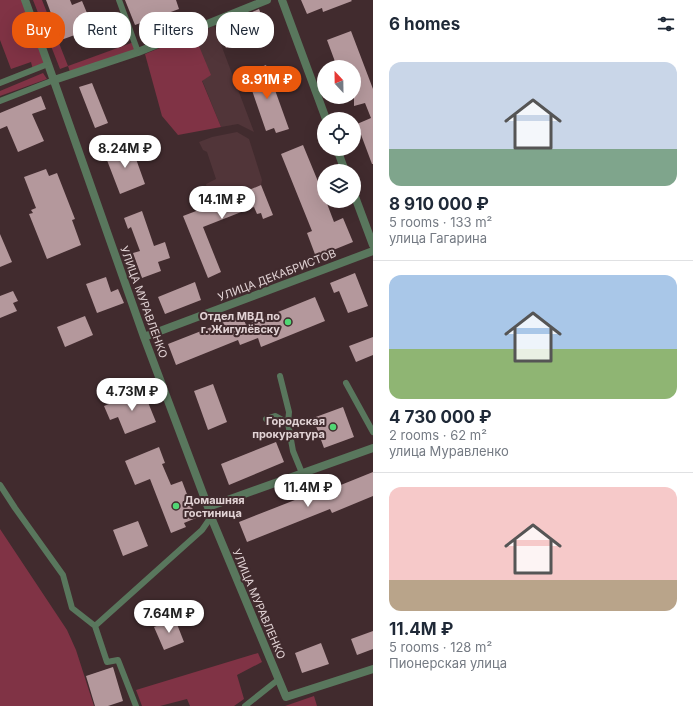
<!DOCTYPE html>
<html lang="en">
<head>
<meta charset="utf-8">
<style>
	:root { --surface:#fff; --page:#f6f6f7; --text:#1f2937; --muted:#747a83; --line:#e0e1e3; --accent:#ea580c }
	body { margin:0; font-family:Inter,sans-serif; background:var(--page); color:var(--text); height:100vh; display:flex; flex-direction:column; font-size:15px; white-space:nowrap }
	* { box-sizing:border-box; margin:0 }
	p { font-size:13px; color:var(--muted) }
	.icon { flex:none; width:22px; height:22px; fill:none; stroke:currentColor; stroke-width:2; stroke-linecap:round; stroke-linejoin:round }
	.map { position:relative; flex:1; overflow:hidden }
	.side { display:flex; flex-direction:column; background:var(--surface); width:320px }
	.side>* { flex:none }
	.banner { position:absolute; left:12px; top:12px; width:301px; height:36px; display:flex; gap:8px }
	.needle { width:26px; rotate:338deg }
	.tools { position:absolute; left:317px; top:60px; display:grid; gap:8px }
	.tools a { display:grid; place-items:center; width:44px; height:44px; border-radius:50%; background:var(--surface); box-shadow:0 4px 16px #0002; font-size:20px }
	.price { position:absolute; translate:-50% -34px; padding:0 9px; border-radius:14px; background:#fff; color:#222; font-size:13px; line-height:26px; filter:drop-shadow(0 1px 2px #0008) }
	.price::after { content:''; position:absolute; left:50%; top:24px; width:12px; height:9px; margin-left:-6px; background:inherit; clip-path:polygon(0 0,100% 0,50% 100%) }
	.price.active { background:var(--accent); color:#fff }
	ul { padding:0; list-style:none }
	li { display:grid; align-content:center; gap:8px; height:212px; padding:0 16px }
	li+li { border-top:1px solid var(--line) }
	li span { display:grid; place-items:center; height:124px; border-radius:12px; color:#555 }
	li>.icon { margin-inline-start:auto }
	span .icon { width:72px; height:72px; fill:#fffc; stroke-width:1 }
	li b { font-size:17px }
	h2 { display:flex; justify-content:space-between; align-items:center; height:48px; padding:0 16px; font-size:17px }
	.pill { padding:0 14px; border-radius:16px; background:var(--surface); box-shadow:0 4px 16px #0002; font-size:14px; line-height:36px }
	.pill.active { background:var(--accent); color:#fff }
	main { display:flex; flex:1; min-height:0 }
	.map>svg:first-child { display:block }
</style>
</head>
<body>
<main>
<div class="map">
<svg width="373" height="706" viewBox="0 0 373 706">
	<rect width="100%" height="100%" fill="#412b2e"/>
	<!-- built -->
	<path fill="#513539" d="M214,26L254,132L238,124L221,127L202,80L194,34Z
		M237,132L249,139L262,180L261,185L227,199L223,188L208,195L206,184L216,179L207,152L203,150L199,142L212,137Z"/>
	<!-- green -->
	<path fill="#803345" d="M0,0H25L48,64L33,70L31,62L11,69L0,40Z
		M33,0H42L68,66L134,42L138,52L71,75L68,66L60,69Z
		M194,34L211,75L202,81L221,127L178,135L162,116L145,54Z
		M43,73L47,79L0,96V91Z
		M0,529L67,630L76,650L94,706H0Z
		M258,653L262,662L237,675L244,699L234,706H190L187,699L160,706H142L136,690Z
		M314,696L317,706H285Z"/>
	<!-- building -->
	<path fill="#b4989c" d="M46,0H70L72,5L82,1L87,13L77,17L83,32L61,40Z
		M125,0H176L179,9L135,25Z
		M301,0H351L352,1L323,12L322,8L307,14Z
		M259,9L267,30L251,36V39L226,48L219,29L251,16L250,13Z
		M351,31L373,89V164H372L357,124L371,118L365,103L354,106V67H337L327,40Z
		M266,65L289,129L276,133L274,128L266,131L246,73Z
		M92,83L108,123L95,128L79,87Z
		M41,96L46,109L32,114L44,141L18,152L7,126L0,129V113Z
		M131,145L145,184L120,194L105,155Z
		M303,145L324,196V201H326L334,222L343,218L353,242L316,257L307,233L312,231L281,154Z
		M46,169L49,176L57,173L75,219L72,220L81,245L47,259L29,214L33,213L31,210L36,208L24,177Z
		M261,185L273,215L263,219L261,213L257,214L254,207L203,227L221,272L208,278L183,216L212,205L208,195L223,188L227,199Z
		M142,211L154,246L165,242L170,258L158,262L161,271L142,278L133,253L140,251L131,227L128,229L124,218Z
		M0,234L12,262L0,267Z
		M355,273L368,306L348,313L339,291L334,293L330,283Z
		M106,277L111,292L118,289L124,303L97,313L86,284Z
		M195,282L201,300L165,314L158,297Z
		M13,291L18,301L13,303L17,311L0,318V296Z
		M315,297L325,321L261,347L258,338L240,345L238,340L176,365L168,344L242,315L246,325Z
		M85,316L93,335L65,347L57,327Z
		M373,337V355L356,362L349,346Z
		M213,384L227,422L208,430L194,391Z
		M143,390L156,422L125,434L118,417L110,420L104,406Z
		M343,407L354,437L324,448L313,418Z
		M276,442L284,462L229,485L221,464Z
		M159,447L165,463L162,464L171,485L182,481L196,518L184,523L186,527L171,533L150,479L135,485L125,461Z
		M373,472V496L332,513L330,509L247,542L239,522L305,496L306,499Z
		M138,521L148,546L123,556L113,530Z
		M175,619L184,642L164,650L154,627Z
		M373,631V649L357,655L351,639Z
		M321,643L329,664L302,673L295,653Z
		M113,667L123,701L108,706H95L86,676Z"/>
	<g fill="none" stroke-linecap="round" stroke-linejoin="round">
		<!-- lane -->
		<path stroke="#59775d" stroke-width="6" d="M119,0L138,52
			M0,83L48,64
			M0,101L54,80
			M280,376L289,412L288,423
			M346,383L373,432
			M266,419L275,416L288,423L293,451L302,473
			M0,485L15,508L63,575L72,608L95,626
			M136,706L118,660L107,662L95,626L202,530L211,517
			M245,706L279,679"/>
		<!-- street -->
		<path stroke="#59775d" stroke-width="8" d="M25,0L48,64L144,337L208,507L211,517L286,697L373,669
			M282,0L326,119
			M54,80L138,52L267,0
			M337,149L345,171
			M354,194L373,245
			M144,337L373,251
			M208,507L373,448"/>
	</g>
	<!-- markers -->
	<g fill="#51d674" stroke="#412b2e" stroke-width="1.5">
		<circle cx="288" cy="322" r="4"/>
		<circle cx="333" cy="427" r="4"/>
		<circle cx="176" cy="506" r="4"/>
	</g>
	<g text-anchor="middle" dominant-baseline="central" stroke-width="4" stroke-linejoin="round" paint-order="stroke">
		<!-- street labels -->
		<g font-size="11" fill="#e2d3d5" stroke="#412b2e">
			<text transform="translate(277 275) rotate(-21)">УЛИЦА ДЕКАБРИСТОВ</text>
			<text transform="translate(144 302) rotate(70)">УЛИЦА МУРАВЛЕНКО</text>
			<text transform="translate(259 604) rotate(67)">УЛИЦА МУРАВЛЕНКО</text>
		</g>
		<!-- poi labels -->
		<g font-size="11" font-weight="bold" fill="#e2d3d5" stroke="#412b2e" text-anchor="end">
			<text x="280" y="316">Отдел МВД по<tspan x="280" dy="13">г. Жигулёвску</tspan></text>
			<text x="325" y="421">Городская<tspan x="325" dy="13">прокуратура</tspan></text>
			<text x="184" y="500" text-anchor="start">Домашняя<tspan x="184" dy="13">гостиница</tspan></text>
		</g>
	</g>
</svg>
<div class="tools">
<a><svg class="needle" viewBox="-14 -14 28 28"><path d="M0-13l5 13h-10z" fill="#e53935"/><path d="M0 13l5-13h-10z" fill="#747a83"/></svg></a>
<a><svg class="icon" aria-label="locate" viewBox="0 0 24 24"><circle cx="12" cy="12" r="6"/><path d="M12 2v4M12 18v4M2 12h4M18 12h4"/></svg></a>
<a><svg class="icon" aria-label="layers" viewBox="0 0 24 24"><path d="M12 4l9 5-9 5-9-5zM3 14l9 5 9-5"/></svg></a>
</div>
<b class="price active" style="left:267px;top:100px">8.91M ₽</b>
<b class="price" style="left:125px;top:169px">8.24M ₽</b>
<b class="price" style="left:222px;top:220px">14.1M ₽</b>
<b class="price" style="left:132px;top:412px">4.73M ₽</b>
<b class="price" style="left:308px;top:508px">11.4M ₽</b>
<b class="price" style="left:169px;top:634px">7.64M ₽</b>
<div class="banner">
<a class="pill active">Buy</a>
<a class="pill">Rent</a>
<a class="pill">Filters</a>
<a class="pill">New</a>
</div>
</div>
<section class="side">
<h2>6 homes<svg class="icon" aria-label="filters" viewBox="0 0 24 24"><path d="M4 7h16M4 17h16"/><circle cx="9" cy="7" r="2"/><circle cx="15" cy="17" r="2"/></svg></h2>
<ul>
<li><span style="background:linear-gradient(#c9d6e8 70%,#7fa58c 0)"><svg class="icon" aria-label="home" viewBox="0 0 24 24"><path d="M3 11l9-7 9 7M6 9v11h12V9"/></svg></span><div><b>8 910 000 ₽</b><p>5 rooms · 133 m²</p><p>улица Гагарина</p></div></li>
<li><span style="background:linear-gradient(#a9c7e8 60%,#8fb573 0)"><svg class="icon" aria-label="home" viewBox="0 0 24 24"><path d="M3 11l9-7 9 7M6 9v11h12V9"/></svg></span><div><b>4 730 000 ₽</b><p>2 rooms · 62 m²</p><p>улица Муравленко</p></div></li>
<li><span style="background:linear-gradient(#f6c9c9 75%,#b9a48a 0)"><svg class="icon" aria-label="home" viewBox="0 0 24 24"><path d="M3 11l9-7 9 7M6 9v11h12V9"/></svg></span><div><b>11.4M ₽</b><p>5 rooms · 128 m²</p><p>Пионерская улица</p></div></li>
</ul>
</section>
</main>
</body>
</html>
